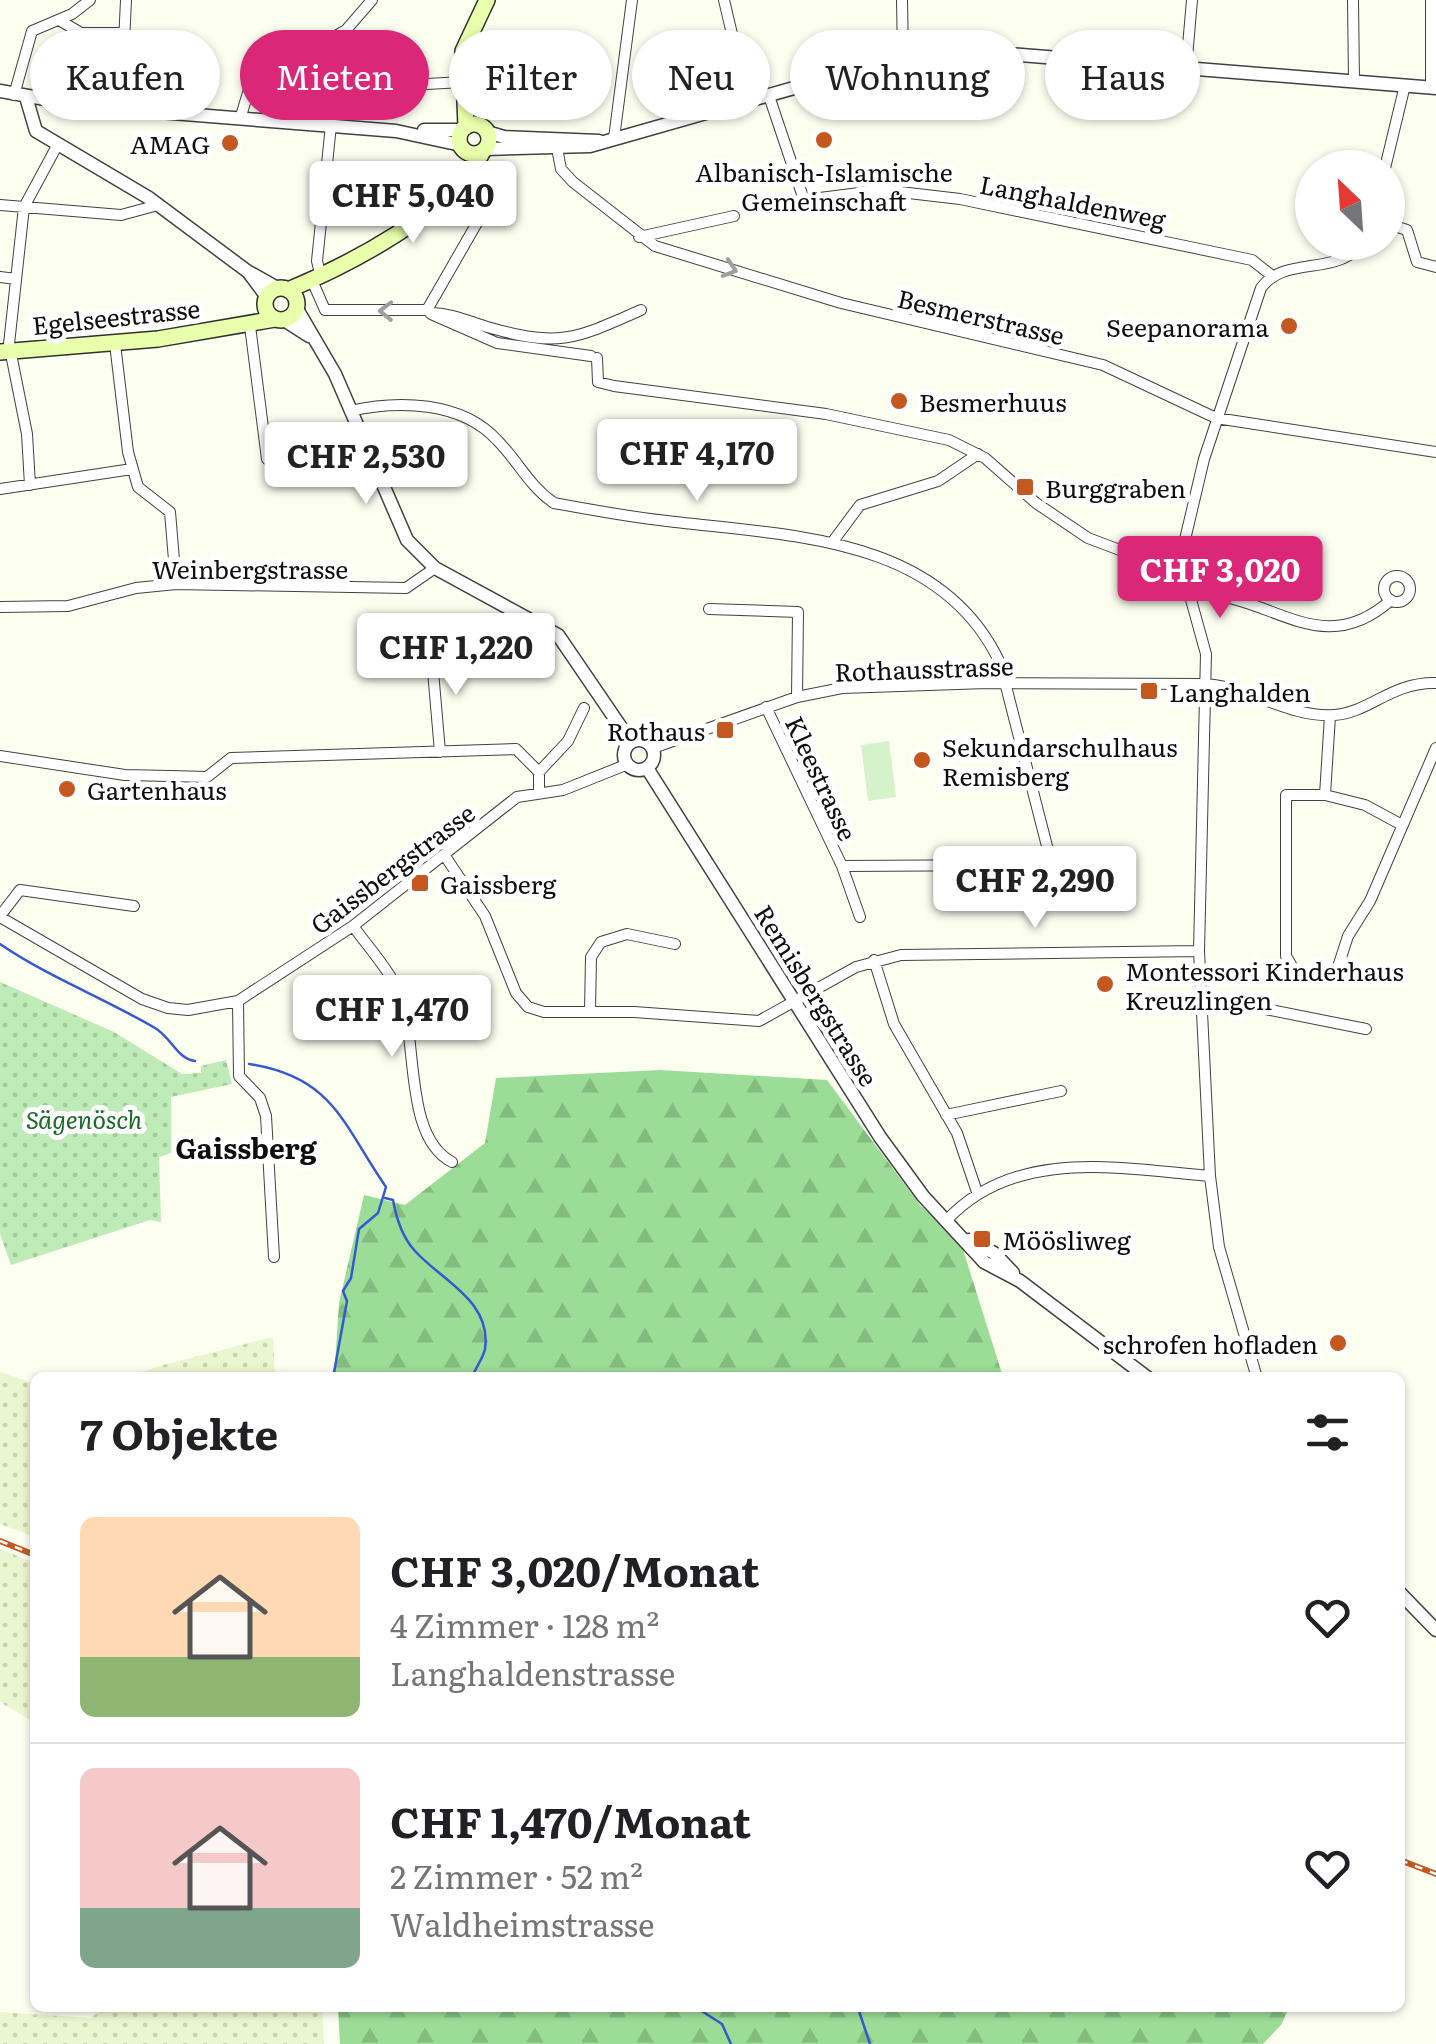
<!DOCTYPE html>
<html lang="de">
<head>
<meta charset="utf-8">
<style>
	:root { --surface:#fff; --page:#f6f6f6; --text:#202124; --muted:#757577; --line:#e0e0e0; --accent:#db2777 }
	body { margin:0; font-family:Literata,serif; background:var(--page); color:var(--text); height:100vh; display:flex; flex-direction:column; font-size:38px; white-space:nowrap }
	* { box-sizing:border-box; margin:0 }
	p { font-size:32px; color:var(--muted) }
	.icon { flex:none; width:55px; height:55px; fill:none; stroke:currentColor; stroke-width:2; stroke-linecap:round; stroke-linejoin:round }
	.map { position:relative; flex:1; overflow:hidden }
	.sheet { position:absolute; left:30px; top:1372px; width:1375px; height:640px; display:flex; flex-direction:column; background:var(--surface); border-radius:15px; box-shadow:0 2px 8px #0004 }
	.sheet>* { flex:none }
	.guide { position:absolute; left:30px; top:30px; width:1378px; height:90px; display:flex; gap:20px }
	.needle { width:65px; rotate:335deg }
	.fabs { position:absolute; left:1295px; top:150px; display:grid; gap:20px }
	.fabs a { display:grid; place-items:center; width:110px; height:110px; border-radius:50%; background:var(--surface); box-shadow:0 2px 8px #0004; font-size:50px }
	.price { position:absolute; translate:-50% -85px; padding:0 22px; border-radius:10px; background:#fff; color:#222; font-size:32px; line-height:65px; filter:drop-shadow(0 2px 5px #0008) }
	.price::after { content:''; position:absolute; left:50%; top:60px; width:30px; height:22px; margin-left:-15px; background:inherit; clip-path:polygon(0 0,100% 0,50% 100%) }
	.price.current { background:var(--accent); color:#fff }
	ul { padding:0; list-style:none }
	li { display:flex; align-items:center; gap:30px; height:250px; padding:0 50px }
	li+li { border-top:2px solid var(--line) }
	li span { display:grid; place-items:center; flex:none; width:280px; height:200px; border-radius:15px; color:#555 }
	li>.icon { margin-inline-start:auto }
	span .icon { width:120px; height:120px; fill:#fffc; stroke-width:1 }
	li b { font-size:42px }
	h2 { display:flex; justify-content:space-between; align-items:center; height:120px; padding:0 50px; font-size:42px }
	.chip { padding:0 35px; border-radius:45px; background:var(--surface); box-shadow:0 2px 8px #0004; font-size:35px; line-height:90px }
	.chip.current { background:var(--accent); color:#fff }
	.map>svg:first-child { display:block }
</style>
</head>
<body>
<div class="map">
<svg width="1436" height="2044" viewBox="0 0 1436 2044">
	<defs>
		<pattern id="farmland-dots" width="8" height="8" patternUnits="userSpaceOnUse" patternTransform="scale(2.5)"><rect width="8" height="8" fill="#eaf6cf"/><path d="M2 2h.1M6 6h.1" fill="none" stroke="#c8d2b1" stroke-width="1.8" stroke-linecap="round"/></pattern>
		<pattern id="grass-dots" width="8" height="8" patternUnits="userSpaceOnUse" patternTransform="scale(2.5)"><rect width="8" height="8" fill="#beebb8"/><path d="M2 2h.1M6 6h.1" fill="none" stroke="#a2c89d" stroke-width="1.8" stroke-linecap="round"/></pattern>
		<pattern id="forest-firs" width="22" height="20" patternUnits="userSpaceOnUse" patternTransform="scale(2.5)"><rect width="22" height="20" fill="#9bdc96"/><path d="M5 1l3.5 6h-7zM16 11l3.5 6h-7z" fill="#84bc80"/></pattern>
	</defs>
	<rect width="100%" height="100%" fill="#fcfff0"/>
	<!-- farmland -->
	<path fill="url(#farmland-dots)" d="M273,1337L275,1377H127L159,1366Z
		M0,1372L35,1384V1537L0,1524Z
		M0,1549L35,1563V1723L0,1702Z
		M105,2008H322L324,2044H0V2012L90,2018Z"/>
	<!-- grass -->
	<path fill="url(#grass-dots)" d="M0,982L114,1032L182,1074L201,1073V1066L226,1060L232,1084L171,1097V1153L159,1157L161,1222L150,1220L11,1265L0,1234Z"/>
	<!-- forest -->
	<path fill="url(#forest-firs)" d="M660,1070L827,1080L920,1205L961,1243L1003,1377L334,1378L339,1303L364,1195L405,1205L485,1143L496,1078Z
		M338,2008H1289L1281,2025L1263,2044H340Z"/>
	<!-- pitch -->
	<path fill="#d5f2ca" d="M889,741L896,797L868,801L861,745Z"/>
	<g fill="none" stroke-linecap="round" stroke-linejoin="round">
		<!-- stream -->
		<path stroke="#3758d2" stroke-width="2.5" d="M0,944C50,978 104,998 155,1028C171,1037 177,1059 195,1061
			M249,1064C334,1077 343,1125 386,1187L378,1213L359,1229L351,1278L343,1291L347,1301L333,1378
			M385,1198L393,1200C396,1217 403,1238 415,1251C442,1281 492,1301 485,1349C483,1359 475,1368 472,1378
			M697,2008L722,2024L731,2044
			M858,2008L870,2044"/>
		<!-- minor casing -->
		<g stroke="#414141" stroke-width="12">
			<path id="minor" d="M724,0L748,102
				M902,0L903,57
				M1353,0L1354,81
				M59,20L81,33H124
				M342,32L427,84L463,82
				M1186,69L1192,0
				M1431,87V0
				M14,95L32,31L72,14L90,0
				M769,96L804,200L883,190L960,199L1252,260L1271,275
				M121,107L126,0
				M241,116L250,86L346,30L372,0
				M614,138L632,0
				M557,148L561,169L573,182L655,246L841,303L1103,365L1216,418L1436,452
				M1385,168L1405,85
				M0,205L121,215L158,205
				M1388,224L1407,230L1417,262L1436,267
				M639,237L734,216
				M0,277L16,279
				M321,277L317,261L331,125
				M314,285L325,310H427L493,195L489,184L466,175
				M430,313C453,313 469,322 491,328C561,348 577,338 641,310
				M431,314L497,343L591,356
				M250,326L267,459
				M115,344L128,452L138,487L170,512L176,584
				M597,358L598,382L614,386L826,414L949,440L985,458L1036,503L1088,538L1133,555L1183,564
				M350,411C398,400 461,401 497,440C518,461 529,486 554,503C592,510 629,517 667,521C788,536 940,535 1000,663L1048,850L1040,861L1028,865L842,866
				M30,485L27,434L9,344L24,207L58,144
				M0,489L132,469
				M834,540L860,505L938,481L978,454
				M1384 589a13 13 0 1 1 26 0a13 13 0 1 1-26 0Z
				M1191,595C1267,588 1318,665 1391,600
				M0,607L68,606L136,588L176,584L406,588L435,568
				M709,609L798,612L797,697
				M431,648L440,752
				M766,707L842,866L860,917
				M1330,716L1325,795H1286V956L1294,970L1325,978L1337,970L1348,936L1370,901L1436,748
				M653,748L797,697L842,688L986,683L1206,684C1249,687 1290,718 1334,715C1369,713 1391,682 1436,683
				M0,756L125,775L170,776L207,777L231,758L516,749L539,772
				M539,791V772L568,741L584,708
				M1325,795L1365,805L1402,825
				M445,856L485,916L516,993L528,1007L544,1012H634L759,1021L856,967L901,955L1199,951
				M0,916L20,890L134,906
				M0,917L142,999L168,1008L188,1010L238,1001L353,926L517,797L563,790L628,764
				M353,926C369,948 391,972 401,997C418,1044 404,1137 452,1162
				M874,960L894,1024L957,1133L977,1192
				M1200,996L1366,1029
				M238,1001L239,1076L260,1098L266,1116L274,1257
				M590,1011L591,957L601,942L627,934L675,944
				M946,1115L1061,1091
				M946,1221C1014,1147 1119,1168 1210,1176
				M1257,1378L1219,1247L1210,1176L1199,951L1206,654L1185,578L1183,548L1204,459L1261,288C1286,254 1338,278 1363,242"/>
		</g>
		<!-- tertiary casing -->
		<g stroke="#414141" stroke-width="15">
			<path id="tertiary" d="M0,91L84,106L396,131L461,145
				M26,97L36,131L149,198L247,271L279,289
				M424,130H463
				M487,132L504,137L599,141
				M486,149L590,146L903,57L958,50L1436,88
				M249,273L267,297
				M297,309L335,374L407,540L435,568L558,635L631,742
				M284,320L309,336
				M624 755a15 15 0 1 1 30 0a15 15 0 1 1-30 0Z
				M647,768L880,1137L923,1196L984,1262L1020,1281L1148,1378
				M969,1240L994,1253L1013,1273
				M1400,1593L1436,1630"/>
		</g>
		<!-- secondary casing -->
		<g stroke="#303030" stroke-width="18">
			<path id="secondary" d="M459 139a15 15 0 1 1 30 0a15 15 0 1 1-30 0Z
				M466,127L463,51L487,0
				M265 304a16 16 0 1 1 32 0a16 16 0 1 1-32 0Z
				M288,290C346,266 454,211 482,153
				M0,352L158,339L275,319"/>
		</g>
		<!-- minor -->
		<use href="#minor" stroke="#fff" stroke-width="10"/>
		<!-- tertiary -->
		<use href="#tertiary" stroke="#fff" stroke-width="12"/>
		<!-- secondary -->
		<use href="#secondary" stroke="#e8ffab" stroke-width="15"/>
		<!-- rail casing -->
		<g stroke="#c45821" stroke-width="6">
			<path id="rail" d="M0,1541L35,1555
				M1400,1860L1436,1874"/>
		</g>
		<!-- rail -->
		<use href="#rail" stroke="#fff" stroke-width="2.5" stroke-dasharray="8" stroke-linecap="butt"/>
	</g>
	<!-- one-way arrows -->
	<defs><path id="oneway-chevron" d="M-2-3.5L2.5 0L-2 3.5" fill="none" stroke-width="1.6" stroke-linecap="round" stroke-linejoin="round" transform="scale(2.5)"/></defs>
	<g stroke="#9f9f9f">
		<use href="#oneway-chevron" transform="translate(730 269) rotate(17)"/>
		<use href="#oneway-chevron" transform="translate(386 311) rotate(-179)"/>
	</g>
	<!-- markers -->
	<g fill="#c45821" stroke="#fff" stroke-width="4">
		<circle cx="824" cy="140" r="10"/>
		<circle cx="230" cy="143" r="10"/>
		<circle cx="1289" cy="326" r="10"/>
		<circle cx="899" cy="401" r="10"/>
		<rect x="1015" y="477" width="20" height="20" rx="5"/>
		<rect x="1139" y="681" width="20" height="20" rx="5"/>
		<rect x="715" y="720" width="20" height="20" rx="5"/>
		<circle cx="922" cy="760" r="10"/>
		<circle cx="67" cy="789" r="10"/>
		<rect x="410" y="873" width="20" height="20" rx="5"/>
		<circle cx="1105" cy="984" r="10"/>
		<rect x="972" y="1229" width="20" height="20" rx="5"/>
		<circle cx="1338" cy="1343" r="10"/>
	</g>
	<g text-anchor="middle" dominant-baseline="central" stroke-width="10" stroke-linejoin="round" paint-order="stroke">
		<!-- poi labels -->
		<g font-size="25" fill="#0e0e0e" stroke="#fff" text-anchor="start">
			<text x="210" y="143" text-anchor="end">AMAG</text>
			<text x="824" y="171" text-anchor="middle">Albanisch-Islamische<tspan x="824" dy="29">Gemeinschaft</tspan></text>
			<text x="1269" y="326" text-anchor="end">Seepanorama</text>
			<text x="919" y="401">Besmerhuus</text>
			<text x="1045" y="487">Burggraben</text>
			<text x="1169" y="691">Langhalden</text>
			<text x="705" y="730" text-anchor="end">Rothaus</text>
			<text x="942" y="746">Sekundarschulhaus<tspan x="942" dy="29">Remisberg</tspan></text>
			<text x="87" y="789">Gartenhaus</text>
			<text x="440" y="883">Gaissberg</text>
			<text x="1125" y="970">Montessori Kinderhaus<tspan x="1125" dy="29">Kreuzlingen</tspan></text>
			<text x="1002" y="1239">Möösliweg</text>
			<text x="1318" y="1343" text-anchor="end">schrofen hofladen</text>
		</g>
		<!-- street labels -->
		<g font-size="25" fill="#0e0e0e" stroke="#fff">
			<text transform="translate(1073 201) rotate(11)">Langhaldenweg</text>
			<text transform="translate(116 316) rotate(-6)">Egelseestrasse</text>
			<text transform="translate(981 316) rotate(13)">Besmerstrasse</text>
			<text x="250" y="568">Weinbergstrasse</text>
			<text transform="translate(924 668) rotate(-2)">Rothausstrasse</text>
			<text transform="translate(822 778) rotate(65)">Kleestrasse</text>
			<text transform="translate(392 868) rotate(-37)">Gaissbergstrasse</text>
			<text transform="translate(817 995) rotate(58)">Remisbergstrasse</text>
		</g>
		<!-- park labels -->
		<g font-size="25" font-style="italic" fill="#1c6929" stroke="#fff">
			<text x="84" y="1118">Sägenösch</text>
		</g>
		<!-- neighbourhood labels -->
		<g font-size="28" font-weight="bold" fill="#0e0e0e" stroke="#fff">
			<text x="246" y="1147">Gaissberg</text>
		</g>
	</g>
</svg>
<div class="fabs">
<a><svg class="needle" viewBox="-14 -14 28 28"><path d="M0-13l5 13h-10z" fill="#e53935"/><path d="M0 13l5-13h-10z" fill="#757577"/></svg></a>
</div>
<b class="price" style="left:413px;top:246px">CHF 5,040</b>
<b class="price" style="left:697px;top:504px">CHF 4,170</b>
<b class="price" style="left:366px;top:507px">CHF 2,530</b>
<b class="price current" style="left:1220px;top:621px">CHF 3,020</b>
<b class="price" style="left:456px;top:698px">CHF 1,220</b>
<b class="price" style="left:1035px;top:931px">CHF 2,290</b>
<b class="price" style="left:392px;top:1060px">CHF 1,470</b>
<div class="guide">
<a class="chip">Kaufen</a>
<a class="chip current">Mieten</a>
<a class="chip">Filter</a>
<a class="chip">Neu</a>
<a class="chip">Wohnung</a>
<a class="chip">Haus</a>
</div>
<section class="sheet">
<h2>7 Objekte<svg class="icon" aria-label="filters" viewBox="0 0 24 24"><path d="M4 7h16M4 17h16"/><circle cx="9" cy="7" r="2"/><circle cx="15" cy="17" r="2"/></svg></h2>
<ul>
<li><span style="background:linear-gradient(#ffd9b3 70%,#8fb573 0)"><svg class="icon" aria-label="home" viewBox="0 0 24 24"><path d="M3 11l9-7 9 7M6 9v11h12V9"/></svg></span><div><b>CHF 3,020/Monat</b><p>4 Zimmer · 128 m²</p><p>Langhaldenstrasse</p></div><svg class="icon" aria-label="heart" viewBox="0 0 24 24"><path d="M12 20l-8-8c-3-5 5-10 8-4 3-6 11-1 8 4z"/></svg></li>
<li><span style="background:linear-gradient(#f6c9c9 70%,#7fa58c 0)"><svg class="icon" aria-label="home" viewBox="0 0 24 24"><path d="M3 11l9-7 9 7M6 9v11h12V9"/></svg></span><div><b>CHF 1,470/Monat</b><p>2 Zimmer · 52 m²</p><p>Waldheimstrasse</p></div><svg class="icon" aria-label="heart" viewBox="0 0 24 24"><path d="M12 20l-8-8c-3-5 5-10 8-4 3-6 11-1 8 4z"/></svg></li>
</ul>
</section>
</div>
</body>
</html>
